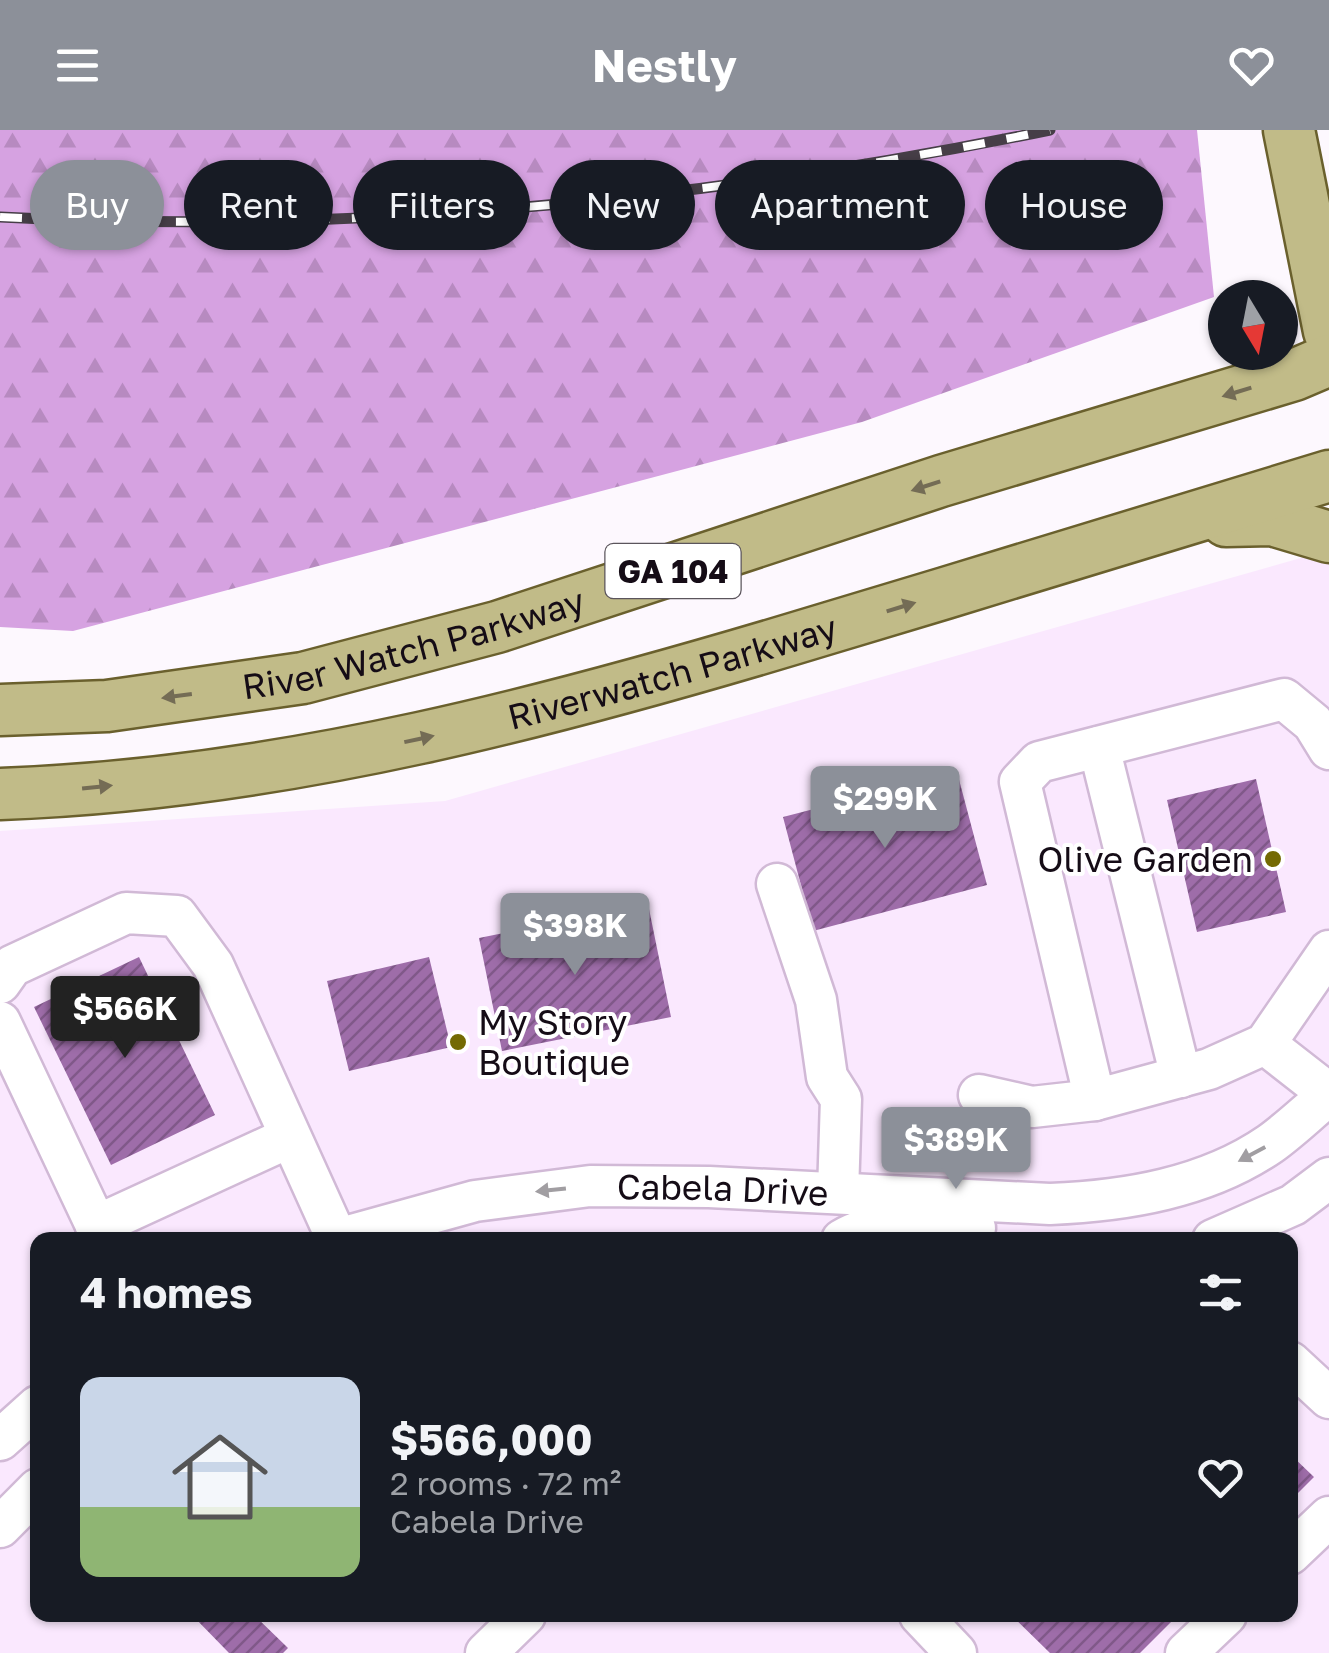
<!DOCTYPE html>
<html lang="en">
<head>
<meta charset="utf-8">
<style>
	:root { --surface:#171b24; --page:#242831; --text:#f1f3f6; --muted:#9ea1a6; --line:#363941; --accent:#8c9099 }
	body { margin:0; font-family:"Golos Text",sans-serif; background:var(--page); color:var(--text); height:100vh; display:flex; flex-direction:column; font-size:38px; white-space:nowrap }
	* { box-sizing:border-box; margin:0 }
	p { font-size:32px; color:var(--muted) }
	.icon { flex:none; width:55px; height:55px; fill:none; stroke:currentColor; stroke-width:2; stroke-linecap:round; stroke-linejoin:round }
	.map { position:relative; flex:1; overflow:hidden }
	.sheet { position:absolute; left:30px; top:1102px; width:1268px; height:390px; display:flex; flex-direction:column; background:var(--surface); border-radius:20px; box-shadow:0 2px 8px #0004 }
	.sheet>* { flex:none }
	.guide { position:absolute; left:30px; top:30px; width:1270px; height:90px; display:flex; gap:20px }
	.needle { width:65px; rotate:170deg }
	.tools { position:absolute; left:1208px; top:150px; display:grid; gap:20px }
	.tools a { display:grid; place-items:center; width:90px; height:90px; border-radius:50%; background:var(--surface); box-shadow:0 2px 8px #0004; font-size:50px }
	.price { position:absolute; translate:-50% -85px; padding:0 22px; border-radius:10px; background:var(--accent); color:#fff; font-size:32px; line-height:65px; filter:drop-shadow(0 2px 5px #0008) }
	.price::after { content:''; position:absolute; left:50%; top:60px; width:30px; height:22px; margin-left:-15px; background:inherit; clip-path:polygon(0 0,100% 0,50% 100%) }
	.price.active { background:#222; color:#fff }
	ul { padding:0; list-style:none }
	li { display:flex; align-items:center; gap:30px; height:250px; padding:0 50px }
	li+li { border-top:2px solid var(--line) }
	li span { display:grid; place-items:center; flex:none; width:280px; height:200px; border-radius:20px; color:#555 }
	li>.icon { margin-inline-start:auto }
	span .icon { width:120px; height:120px; fill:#fffc; stroke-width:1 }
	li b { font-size:42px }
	h2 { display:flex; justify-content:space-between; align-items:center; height:120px; padding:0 50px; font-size:42px }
	.tag { padding:0 35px; border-radius:45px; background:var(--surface); box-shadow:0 2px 8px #0004; font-size:35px; line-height:90px }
	.tag.active { background:var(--accent); color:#fff }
	header { display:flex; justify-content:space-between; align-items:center; height:130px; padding:0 50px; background:var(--accent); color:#fff; font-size:45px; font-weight:700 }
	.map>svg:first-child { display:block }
</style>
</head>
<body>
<header><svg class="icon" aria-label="menu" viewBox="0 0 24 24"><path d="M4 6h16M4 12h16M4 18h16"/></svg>Nestly<svg class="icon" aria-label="heart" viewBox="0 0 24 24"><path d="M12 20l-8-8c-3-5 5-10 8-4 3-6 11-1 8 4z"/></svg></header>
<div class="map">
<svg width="1329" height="1523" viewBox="0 0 1329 1523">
	<defs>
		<pattern id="forest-firs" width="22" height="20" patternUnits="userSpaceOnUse" patternTransform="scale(2.5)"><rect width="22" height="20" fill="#d6a2e1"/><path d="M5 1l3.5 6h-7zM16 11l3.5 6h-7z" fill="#b78ac0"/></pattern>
		<pattern id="building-hatch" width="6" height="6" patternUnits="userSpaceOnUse" patternTransform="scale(2.5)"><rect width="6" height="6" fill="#9e6da9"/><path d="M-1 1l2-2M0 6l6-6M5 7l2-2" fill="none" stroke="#805889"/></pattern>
	</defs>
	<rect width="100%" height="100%" fill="#fdf8fe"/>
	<!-- built -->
	<path fill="#fae8fe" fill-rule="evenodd" d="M1329,420V1523H0V701L445,671ZM38,1110H1290V1485H38Z"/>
	<!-- forest -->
	<path fill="url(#forest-firs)" d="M0,0H1197L1214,167L862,292L73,501L0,497Z"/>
	<!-- building -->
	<path fill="url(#building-hatch)" d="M957,642L987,755L813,801L783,687Z
		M1256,649L1286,782L1197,802L1167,670Z
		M648,774L671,887L502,921L479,808Z
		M139,827L215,985L111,1035L34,877Z
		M429,827L451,917L349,941L327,851Z
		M1290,1324L1314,1347L1290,1371Z
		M192,1485H254L288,1518L283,1523H229Z
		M1011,1485H1178L1140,1523H1050Z"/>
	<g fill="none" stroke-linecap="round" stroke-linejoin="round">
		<!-- minor casing -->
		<g stroke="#d1b9d6" stroke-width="45">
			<g id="minor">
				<path d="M1099,617L1181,947"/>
				<path d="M1329,619L1313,593L1284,569L1039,632L1020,652L1095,970L1209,939L1265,914L1329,821"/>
				<path d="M777,754L816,870L827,947L841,969L838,1063"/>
				<path d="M0,853L12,836L126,783L177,786L213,835L337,1109"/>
				<path d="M0,892L103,1110"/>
				<path d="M1265,914L1329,964"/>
				<path d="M979,965L1032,977L1095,970"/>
				<path d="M96,1096L290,1007"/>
				<path id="s1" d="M334,1110L475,1071L590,1056L709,1057L1050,1074C1125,1071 1206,1058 1270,1014C1291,999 1309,981 1329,965"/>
				<path d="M842,1110C882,1086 930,1096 975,1098"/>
				<path d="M1213,1110L1293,1075L1329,1048"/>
				<path d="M1290,1232L1329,1268"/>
				<path d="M0,1310L38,1276"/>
				<path d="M0,1397L38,1359"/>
				<path d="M1290,1424L1329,1387"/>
				<path d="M920,1485L956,1523"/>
				<path d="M486,1523L525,1485"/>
				<path d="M1186,1523L1226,1485"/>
			</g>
		</g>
		<!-- major casing -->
		<g stroke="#6a602d" stroke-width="55">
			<g id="major">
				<path d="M1289,0L1329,201"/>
				<path d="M1226,391L1272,390L1329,407"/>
				<path id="s2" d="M0,580L107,576L303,548L497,497L941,351L1294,245L1329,230"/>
				<path id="s3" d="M0,664C284,654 559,580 829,498C996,448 1163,397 1329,346"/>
			</g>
		</g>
		<!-- minor -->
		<use href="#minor" stroke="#fff" stroke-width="40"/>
		<!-- major -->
		<use href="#major" stroke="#c1bb88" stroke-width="50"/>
		<!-- rail casing -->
		<g stroke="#463e47" stroke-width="11">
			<path id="rail" d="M0,87C352,105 705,71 1050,0"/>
		</g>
		<!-- rail -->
		<use href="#rail" stroke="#fff" stroke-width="8" stroke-dasharray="22" stroke-linecap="butt"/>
	</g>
	<!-- one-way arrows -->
	<defs><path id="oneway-solid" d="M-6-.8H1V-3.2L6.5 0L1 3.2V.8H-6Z" transform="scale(2.5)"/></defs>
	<g fill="#746c55">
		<use href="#oneway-solid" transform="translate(1237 262) rotate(163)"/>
		<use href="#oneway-solid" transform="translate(926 356) rotate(162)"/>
		<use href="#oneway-solid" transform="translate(901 477) rotate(-17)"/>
		<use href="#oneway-solid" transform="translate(177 566) rotate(172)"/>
		<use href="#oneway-solid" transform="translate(419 609) rotate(-12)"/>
		<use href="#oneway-solid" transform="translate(97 657) rotate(-6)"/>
	</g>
	<g fill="#a19ea2">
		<use href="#oneway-solid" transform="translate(1252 1024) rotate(152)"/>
		<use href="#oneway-solid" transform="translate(551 1060) rotate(174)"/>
	</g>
	<!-- markers -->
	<g fill="#746a03" stroke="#fff" stroke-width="4">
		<circle cx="1273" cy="729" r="10"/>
		<circle cx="458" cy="912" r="10"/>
	</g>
	<g text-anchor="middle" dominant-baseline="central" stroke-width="8" stroke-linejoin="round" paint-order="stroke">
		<!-- shield labels -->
		<rect fill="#fff" stroke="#5b555c" stroke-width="2.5" x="605.5" y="414" width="135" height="54" rx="8"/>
		<g font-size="32" font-weight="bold" fill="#150c16">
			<text x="673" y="441">GA 104</text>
		</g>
		<!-- street labels -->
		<g font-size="35" fill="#150c16" stroke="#fff">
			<text stroke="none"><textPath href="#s2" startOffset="420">River Watch Parkway</textPath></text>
			<text stroke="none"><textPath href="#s3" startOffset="685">Riverwatch Parkway</textPath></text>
			<text stroke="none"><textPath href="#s1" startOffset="395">Cabela Drive</textPath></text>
		</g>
		<!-- poi labels -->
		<g font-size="35" fill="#150c16" stroke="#fff" text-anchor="end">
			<text x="1253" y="729">Olive Garden</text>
			<text x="478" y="892" text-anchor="start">My Story<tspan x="478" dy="40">Boutique</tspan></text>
		</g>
	</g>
</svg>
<div class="tools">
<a><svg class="needle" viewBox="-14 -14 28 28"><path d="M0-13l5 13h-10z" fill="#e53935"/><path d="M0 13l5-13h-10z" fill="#9ea1a6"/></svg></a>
</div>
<b class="price" style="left:885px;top:721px">$299K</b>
<b class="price" style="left:575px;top:848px">$398K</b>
<b class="price active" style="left:125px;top:931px">$566K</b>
<b class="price" style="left:956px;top:1062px">$389K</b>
<div class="guide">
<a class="tag active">Buy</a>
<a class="tag">Rent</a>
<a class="tag">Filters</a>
<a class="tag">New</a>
<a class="tag">Apartment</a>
<a class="tag">House</a>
</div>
<section class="sheet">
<h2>4 homes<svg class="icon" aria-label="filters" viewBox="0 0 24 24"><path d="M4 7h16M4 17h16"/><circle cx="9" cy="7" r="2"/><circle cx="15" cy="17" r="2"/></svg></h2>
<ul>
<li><span style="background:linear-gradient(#c9d6e8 65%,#8fb573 0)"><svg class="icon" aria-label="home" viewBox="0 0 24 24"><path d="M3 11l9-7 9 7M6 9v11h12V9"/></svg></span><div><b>$566,000</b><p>2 rooms · 72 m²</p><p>Cabela Drive</p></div><svg class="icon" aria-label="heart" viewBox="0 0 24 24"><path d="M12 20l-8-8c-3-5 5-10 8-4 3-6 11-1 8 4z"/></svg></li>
</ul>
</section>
</div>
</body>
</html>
